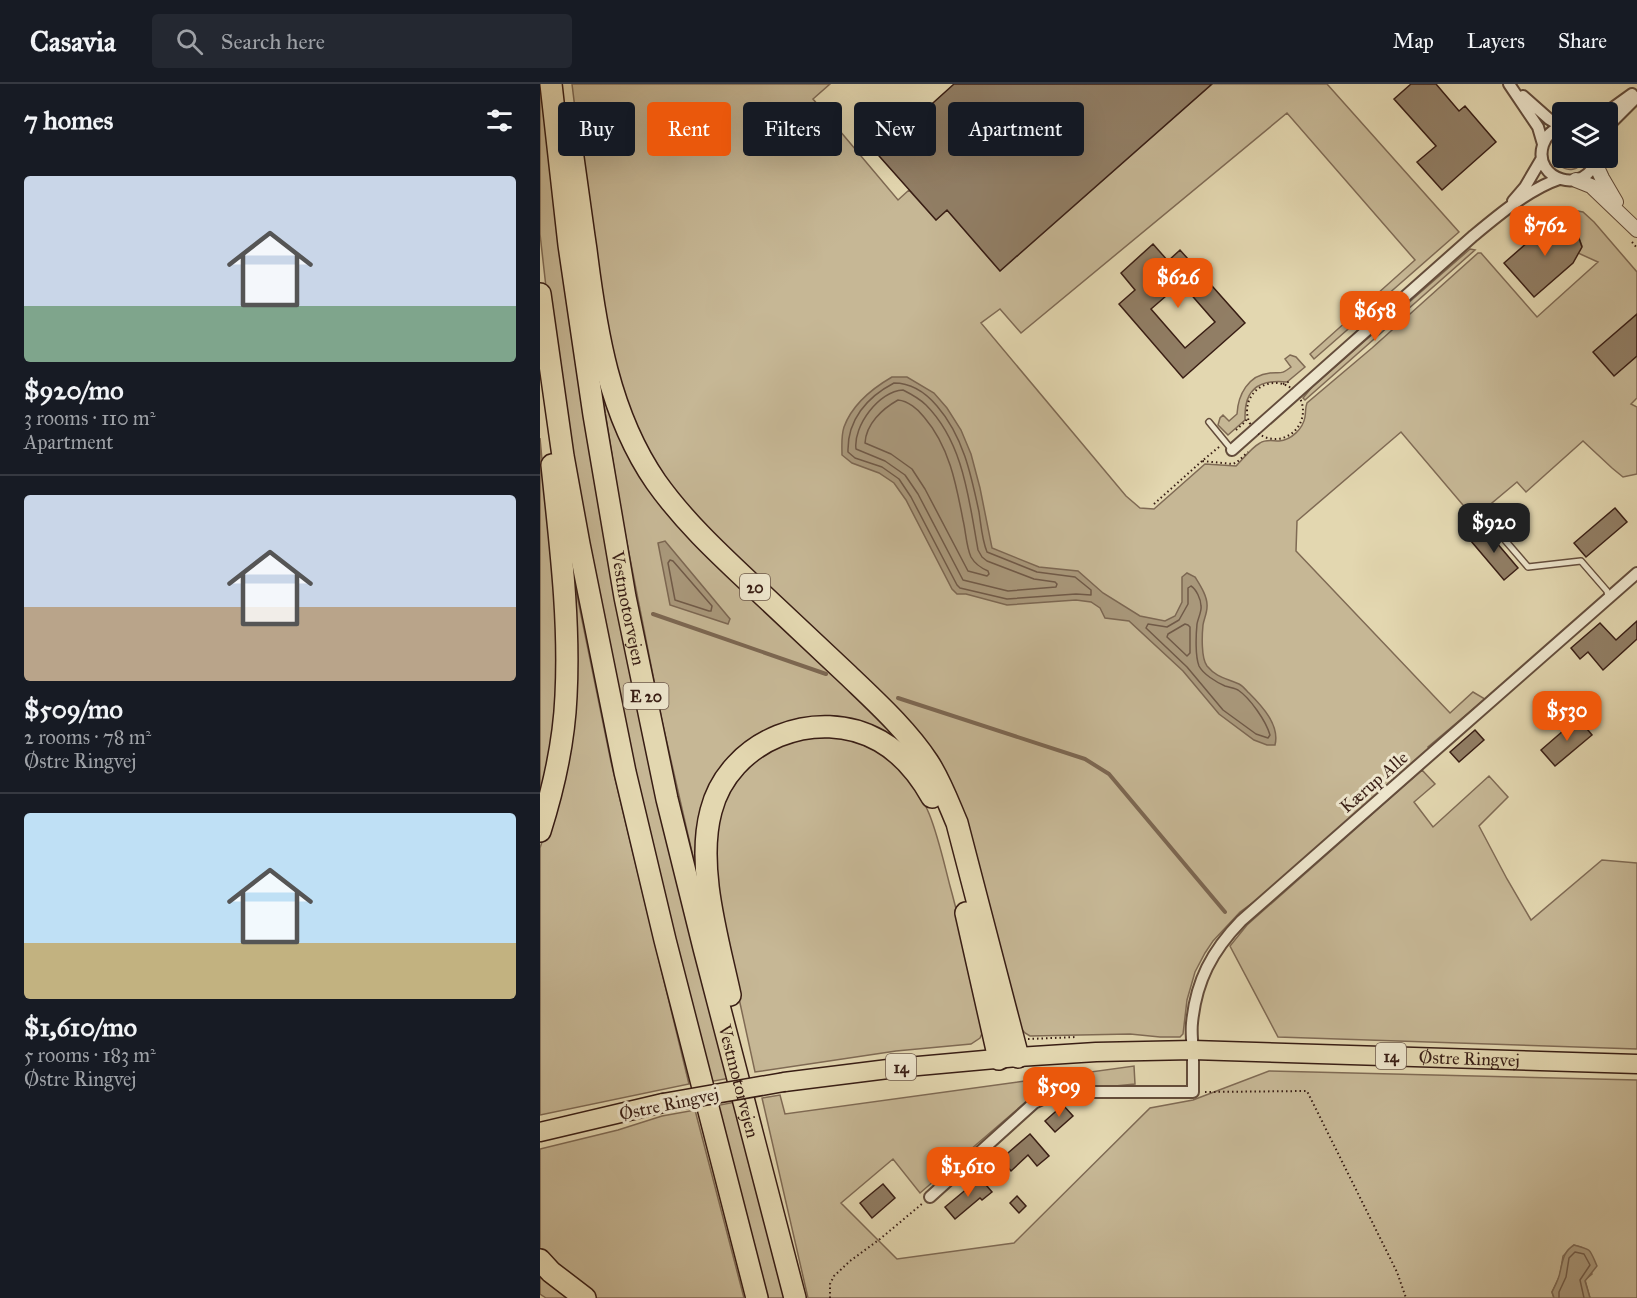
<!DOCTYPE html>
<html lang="en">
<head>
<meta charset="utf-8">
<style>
	:root { --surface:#171b24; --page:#242831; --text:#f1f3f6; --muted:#9ea1a6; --line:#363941; --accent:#ea580c }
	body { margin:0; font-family:"IM FELL Great Primer",serif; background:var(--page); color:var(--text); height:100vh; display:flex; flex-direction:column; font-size:22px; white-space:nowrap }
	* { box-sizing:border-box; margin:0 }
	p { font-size:20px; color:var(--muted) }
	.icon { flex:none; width:33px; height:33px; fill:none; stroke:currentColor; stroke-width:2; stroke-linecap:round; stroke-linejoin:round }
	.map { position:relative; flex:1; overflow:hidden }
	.panel { display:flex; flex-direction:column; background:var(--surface); width:540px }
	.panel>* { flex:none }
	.hud { position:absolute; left:18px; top:18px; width:570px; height:54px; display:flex; gap:12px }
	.controls { position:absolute; left:1012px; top:18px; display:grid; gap:12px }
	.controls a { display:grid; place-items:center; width:66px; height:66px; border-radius:6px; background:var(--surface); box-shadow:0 6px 24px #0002; font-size:30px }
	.price { position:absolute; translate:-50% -51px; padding:0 14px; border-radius:12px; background:var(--accent); color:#fff; font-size:20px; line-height:39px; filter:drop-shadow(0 2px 3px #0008) }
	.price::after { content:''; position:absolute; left:50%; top:36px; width:18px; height:14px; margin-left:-9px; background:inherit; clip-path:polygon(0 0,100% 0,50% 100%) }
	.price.on { background:#222; color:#fff }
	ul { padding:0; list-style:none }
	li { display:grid; align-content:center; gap:12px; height:318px; padding:0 24px }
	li+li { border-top:2px solid var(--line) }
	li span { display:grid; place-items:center; height:186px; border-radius:6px; color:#555 }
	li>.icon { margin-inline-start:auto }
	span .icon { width:108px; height:108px; fill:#fffc; stroke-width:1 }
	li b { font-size:26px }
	h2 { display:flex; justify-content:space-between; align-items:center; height:72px; padding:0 24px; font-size:26px }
	.tag { padding:0 21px; border-radius:6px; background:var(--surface); box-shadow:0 6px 24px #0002; font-size:21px; line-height:54px }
	.tag.on { background:var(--accent); color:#fff }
	header { display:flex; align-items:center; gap:36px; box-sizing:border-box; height:84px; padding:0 30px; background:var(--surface); border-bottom:2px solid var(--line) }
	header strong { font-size:28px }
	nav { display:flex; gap:33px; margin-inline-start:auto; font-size:21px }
	.search { width:420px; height:54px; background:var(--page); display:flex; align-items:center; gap:15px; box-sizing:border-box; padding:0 21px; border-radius:6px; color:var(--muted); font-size:22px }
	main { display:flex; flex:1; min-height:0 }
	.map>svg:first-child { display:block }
</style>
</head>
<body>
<header>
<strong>Casavia</strong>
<div class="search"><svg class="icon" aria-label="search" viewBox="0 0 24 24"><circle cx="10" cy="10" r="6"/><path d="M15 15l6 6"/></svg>Search here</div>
<nav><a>Map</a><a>Layers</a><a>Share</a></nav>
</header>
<main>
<section class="panel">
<h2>7 homes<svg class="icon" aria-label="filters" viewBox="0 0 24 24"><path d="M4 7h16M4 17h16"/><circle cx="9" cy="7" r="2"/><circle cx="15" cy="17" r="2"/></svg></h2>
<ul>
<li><span style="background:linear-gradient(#c9d6e8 70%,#7fa58c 0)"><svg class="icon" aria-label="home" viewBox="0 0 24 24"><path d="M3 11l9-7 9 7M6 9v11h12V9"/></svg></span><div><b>$920/mo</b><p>3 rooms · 110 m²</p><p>Apartment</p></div></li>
<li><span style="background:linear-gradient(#c9d6e8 60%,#b9a48a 0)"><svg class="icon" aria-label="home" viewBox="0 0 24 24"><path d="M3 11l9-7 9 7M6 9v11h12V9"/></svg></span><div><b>$509/mo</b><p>2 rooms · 78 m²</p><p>Østre Ringvej</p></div></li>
<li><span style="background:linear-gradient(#bfe0f5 70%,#c2b280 0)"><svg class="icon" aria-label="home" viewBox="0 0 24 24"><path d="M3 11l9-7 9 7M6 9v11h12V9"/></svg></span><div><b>$1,610/mo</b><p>5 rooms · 183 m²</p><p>Østre Ringvej</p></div></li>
</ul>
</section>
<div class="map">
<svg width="1097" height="1214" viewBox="0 0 1097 1214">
	<rect width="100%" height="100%" fill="#e3d7b0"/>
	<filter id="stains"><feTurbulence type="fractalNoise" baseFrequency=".00333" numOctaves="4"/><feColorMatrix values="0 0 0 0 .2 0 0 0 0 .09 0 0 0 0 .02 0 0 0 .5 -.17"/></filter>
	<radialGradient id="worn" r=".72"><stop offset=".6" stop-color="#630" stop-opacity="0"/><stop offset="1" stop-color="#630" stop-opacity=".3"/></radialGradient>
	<!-- green -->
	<path fill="#c6b795" stroke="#7f6a54" stroke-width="1.5" d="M0,0H3L12,87L190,994L169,998L123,822L56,517L7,212L0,150Z
		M32,0H290L273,15L358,116L369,106L396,136L407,126L460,187L672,0H787L919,148L774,275L770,270L875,176L747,29L481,249L460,225L441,239L586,412L600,424L614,425L665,380L696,382C703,375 711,364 720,359C726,355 733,357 739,357C751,356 763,345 765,333C766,327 765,324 767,319L832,264L938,169H941L997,233L1058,178L1038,169L1042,162L1036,146L1020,138L1011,142L1003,130L1010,126L1027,125L1043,128L1054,138L1097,188V314L1091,320L1097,323V390L1083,393L1072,384L1043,357L986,408L977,398L934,434L861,348L757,437L756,467L910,629L933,608L945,615L888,663L890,667L737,801L700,828L673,857L665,869L655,888L647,916L643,950L640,953H620L590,950L490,952L485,949L478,941L421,725L166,444L121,390L91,337L72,273L46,115Z
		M1023,54V74H1046C1032,102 997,72 1023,54Z
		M930,165L935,166L765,316L763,314L772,303Z
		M750,271L756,273L765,283L747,298C728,296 710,299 706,321C705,326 705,331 705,336L688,351L678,341L680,334L683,331L689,337L697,330C698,311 708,291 730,289C741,288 741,291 751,283L745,275Z
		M57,277H60C70,314 82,350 101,383C117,409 137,432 158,454C208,508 266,555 319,608C346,635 372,661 392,694C402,711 408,730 415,749L466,946L462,947L411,750C397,712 381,677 345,654C285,617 206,643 173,703C168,714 162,725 161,737C156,769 164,801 170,832L167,834L122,637L82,434Z
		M0,354L19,562L18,619L12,663L0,717Z
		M29,472L71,678L149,1000L0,1031V764L15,718Z
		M302,653C322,661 343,667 359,682C391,714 399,760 410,802C423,849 433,897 444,945L440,954L431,960L356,967L215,988L185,850L173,779L179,726L203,683L250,655Z
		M882,686L895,700L874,718L893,743L949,692L968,713L939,742L967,795L991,836L1062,776L1097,779V965L738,953L690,862L707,841Z
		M594,982L595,1000L495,1010L380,1109L353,1075L301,1119L357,1175L474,1159L610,1024L653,1016L729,987L1097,996V1214H1050L1045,1196L1052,1190L1041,1163L1034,1161L1023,1172L1020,1191L1012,1208L1014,1214H268L222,1014L240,1011L245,1030Z
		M195,1018L247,1214H225L175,1022Z
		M155,1026L204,1214H54L0,1169V1065L78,1046L122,1032Z
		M0,1193L27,1214H6L0,1210Z"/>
	<!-- water -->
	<path fill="#a9987b" stroke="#7c6752" stroke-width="1.5" d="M352,293H367L394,309L407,324L421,346L431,370L440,404L452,464L499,483L538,487L563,509L600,532L625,537L635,532L642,518V493L647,489L655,493C660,501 668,513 667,523C667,529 664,535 663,541C662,551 661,574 667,582C677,594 686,594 699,600C703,602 706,606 709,609C722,622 740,641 735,661H727L714,656L679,630L643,587L589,537L565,534L560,524L551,518L536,516L467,521L426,510H417L412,505L366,416L354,399L339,389L312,379L302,371C302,362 301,352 304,343C312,321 333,304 352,293Z
		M125,457L190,535L188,540L130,521L118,459Z
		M1034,1161C1052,1166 1049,1164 1057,1182L1045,1197L1050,1214H1014L1012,1208C1015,1202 1019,1195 1020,1188C1023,1176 1023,1168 1034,1161Z"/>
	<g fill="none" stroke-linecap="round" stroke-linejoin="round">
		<!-- shore -->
		<path stroke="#705a48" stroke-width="1.5" d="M354,299C371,299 386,309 397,322C423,352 431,390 439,428C441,441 442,456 447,468L497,488L535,493L551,506V511L536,510L467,515L420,504L417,501L371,413L359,395L342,383L315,374L308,368C307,336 327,313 354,299Z
			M363,306C371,310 380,315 386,321C424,359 429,417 438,466L442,473L447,477L494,495L515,498L517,500L516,503L468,507L423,496L378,410L365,391L345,377L316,365C313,342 339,307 363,306Z
			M358,316C368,317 378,325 384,333C409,362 416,399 423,436C426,448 426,462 431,473C435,480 441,484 448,487L449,490L447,492L428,487L385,405L372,385L351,370L325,359C326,340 342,325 358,316Z
			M130,476L133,477L172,522L171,527H169L135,516L128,479Z
			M651,502C656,505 661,515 661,522C662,527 658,534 657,540C656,550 655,572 659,582C663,590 676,598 685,602C689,603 694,604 698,606C710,614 726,637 730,651L728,654L716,650L683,626L647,583L606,544L608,540L627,543L639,536L648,520V504Z
			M645,540L648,541L650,543V569L647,572L627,553L628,550Z
			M1019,1214V1208L1026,1193L1029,1174L1035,1168L1044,1170L1050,1181L1040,1196L1044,1214"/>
		<!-- stream -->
		<path stroke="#7c6752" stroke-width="4" d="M113,530L286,590
			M358,614L545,675L569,690L685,828"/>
	</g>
	<!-- building -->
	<path fill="#917e65" stroke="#381d14" stroke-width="1.5" fill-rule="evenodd" d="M414,0H672L460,187L407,126L396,136L332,64L369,32L373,37Z
		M871,0H896L919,27L925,22L956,58L902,106L877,78L896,62L854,15Z
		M1020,138L1036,146L1042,163L1033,179L994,213L964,179L1003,145Z
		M613,160L628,177L640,166L705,239L643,294L579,220L595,206L581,189ZM641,199L675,238L645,264L611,225Z
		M1097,230V272L1074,292L1053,268Z
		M1075,424L1087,438L1046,473L1034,459Z
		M945,445L978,484L964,496L931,457Z
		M1097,537V555L1063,586L1048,568L1040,575L1031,564L1060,539L1076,556Z
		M1038,634L1052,651L1015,682L1001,666Z
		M935,646L944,656L919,678L910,668Z
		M523,1021L533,1032L515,1048L505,1037Z
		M490,1050L509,1072L497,1082L488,1071L471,1087L461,1075Z
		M440,1094L452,1108L442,1116L440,1114L415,1135L405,1123Z
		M343,1100L355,1114L332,1134L320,1119Z
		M477,1112L486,1122L479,1129L470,1119Z"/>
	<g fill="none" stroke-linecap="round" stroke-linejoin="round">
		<!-- service casing -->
		<g stroke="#634c3b" stroke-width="8">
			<path id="service" d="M669,338L692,366
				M951,440L988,483L1041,477L1067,507L1068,513"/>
		</g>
		<!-- minor casing -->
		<g stroke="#634c3b" stroke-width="14">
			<path id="minor" d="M969,0L998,43L1003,60
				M983,12L1009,35L1022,43
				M1067,28L1092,10
				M1023,42C1014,45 1006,51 1003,61C992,96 1046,113 1057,74
				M1068,42L1097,13
				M973,117L985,103L1002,74
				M692,366L932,153C956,133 989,105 1019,95
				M390,1113L494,1019L511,1011L532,1008H653C653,994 653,981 653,967C652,957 651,948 652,939C656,897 672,867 701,837L1097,489"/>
		</g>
		<!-- tertiary casing -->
		<g stroke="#634c3b" stroke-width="16">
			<path id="tertiary" d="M1055,79L1062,94L1076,118
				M1036,96L1051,102L1097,146"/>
		</g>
		<!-- primary casing -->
		<g stroke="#381d14" stroke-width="21">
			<g id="primary">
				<path id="s1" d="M244,998L356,984L478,973L556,968L653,966L1097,980"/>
				<path d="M0,1048L123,1019"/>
			</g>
		</g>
		<!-- motorway casing -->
		<g stroke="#381d14" stroke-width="24">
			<g id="motorway">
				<path id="s2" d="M11,0L29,161L54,331L85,513L127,715L164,864L255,1214"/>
				<path d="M29,45C35,86 40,126 46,166C56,247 69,330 116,398C143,436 176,467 209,498C242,529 275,560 308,591C336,618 366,645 388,678C400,696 408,718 417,739L478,973"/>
				<path d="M0,210L23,372L39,460L85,688L125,856L217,1214"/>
				<path d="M0,747C14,703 24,658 26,612C30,535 20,458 12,381"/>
				<path d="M426,829L459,975"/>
				<path d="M190,911C178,855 156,783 171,727C189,656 277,621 340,657C363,670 379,690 392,713"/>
				<path d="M0,1176L11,1188L45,1214"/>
			</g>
		</g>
		<!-- path -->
		<path stroke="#381d14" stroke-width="2" stroke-dasharray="1.5 3" stroke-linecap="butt" d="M1092,158L1097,164
			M707 327a28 28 0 1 1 56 0a28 28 0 1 1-56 0Z
			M743,300L751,297
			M696,346L706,337L707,333
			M679,363L662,377L693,380L697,378L708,368
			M614,420L662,377
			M488,955L537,953
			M665,1008L767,1007L857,1188L866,1214
			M290,1214V1200L294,1192L310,1177L340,1155L383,1119"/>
		<!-- service -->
		<use href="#service" stroke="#ede5cc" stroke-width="5"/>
		<!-- minor -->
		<use href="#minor" stroke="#ede5cc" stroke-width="10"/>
		<!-- tertiary -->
		<use href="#tertiary" stroke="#ede5cc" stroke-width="14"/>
		<!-- primary -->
		<use href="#primary" stroke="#e3d7b0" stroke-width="18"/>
		<!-- motorway -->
		<use href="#motorway" stroke="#e3d7b0" stroke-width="21"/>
		<!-- primary-bridge casing -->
		<g stroke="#381d14" stroke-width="21" stroke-linecap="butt">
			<path id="primary-bridge" d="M123,1019L244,998"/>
		</g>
		<!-- primary-bridge -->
		<use href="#primary-bridge" stroke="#e3d7b0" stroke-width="18"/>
	</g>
	<g text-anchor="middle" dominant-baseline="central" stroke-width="6" stroke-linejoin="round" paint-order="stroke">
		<!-- shield labels -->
		<g fill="#ede5cc" stroke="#6e594b" stroke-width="1.5">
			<rect x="200" y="490" width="30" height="26" rx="4.5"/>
			<rect x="83.5" y="599" width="45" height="26" rx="4.5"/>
			<rect x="836" y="959" width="30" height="26" rx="4.5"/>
			<rect x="346" y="970" width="30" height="26" rx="4.5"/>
		</g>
		<g font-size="16" font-weight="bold" fill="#381d14">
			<text x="215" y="503">20</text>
			<text x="106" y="612">E 20</text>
			<text x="851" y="972">14</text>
			<text x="361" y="983">14</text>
		</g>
		<!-- street labels -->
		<g font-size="18" fill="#381d14" stroke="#ede5cc">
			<text stroke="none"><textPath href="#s2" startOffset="530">Vestmotorvejen</textPath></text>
			<text transform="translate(834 698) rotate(-41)">Kærup Alle</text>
			<text stroke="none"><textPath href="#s1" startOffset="687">Østre Ringvej</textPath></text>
			<text stroke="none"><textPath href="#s2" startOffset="1016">Vestmotorvejen</textPath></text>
			<text transform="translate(129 1020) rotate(-12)">Østre Ringvej</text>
		</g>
	</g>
	<rect width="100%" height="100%" filter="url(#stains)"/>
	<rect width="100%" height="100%" fill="url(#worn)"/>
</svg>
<div class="controls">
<a><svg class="icon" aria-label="layers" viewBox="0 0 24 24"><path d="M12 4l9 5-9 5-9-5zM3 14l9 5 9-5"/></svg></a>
</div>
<b class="price" style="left:1005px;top:173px">$762</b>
<b class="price" style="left:638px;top:225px">$626</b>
<b class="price" style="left:835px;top:258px">$658</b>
<b class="price on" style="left:954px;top:470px">$920</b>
<b class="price" style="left:1027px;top:658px">$530</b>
<b class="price" style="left:519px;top:1034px">$509</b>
<b class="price" style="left:428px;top:1114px">$1,610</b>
<div class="hud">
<a class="tag">Buy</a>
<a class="tag on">Rent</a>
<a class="tag">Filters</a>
<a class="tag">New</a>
<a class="tag">Apartment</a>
</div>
</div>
</main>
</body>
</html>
